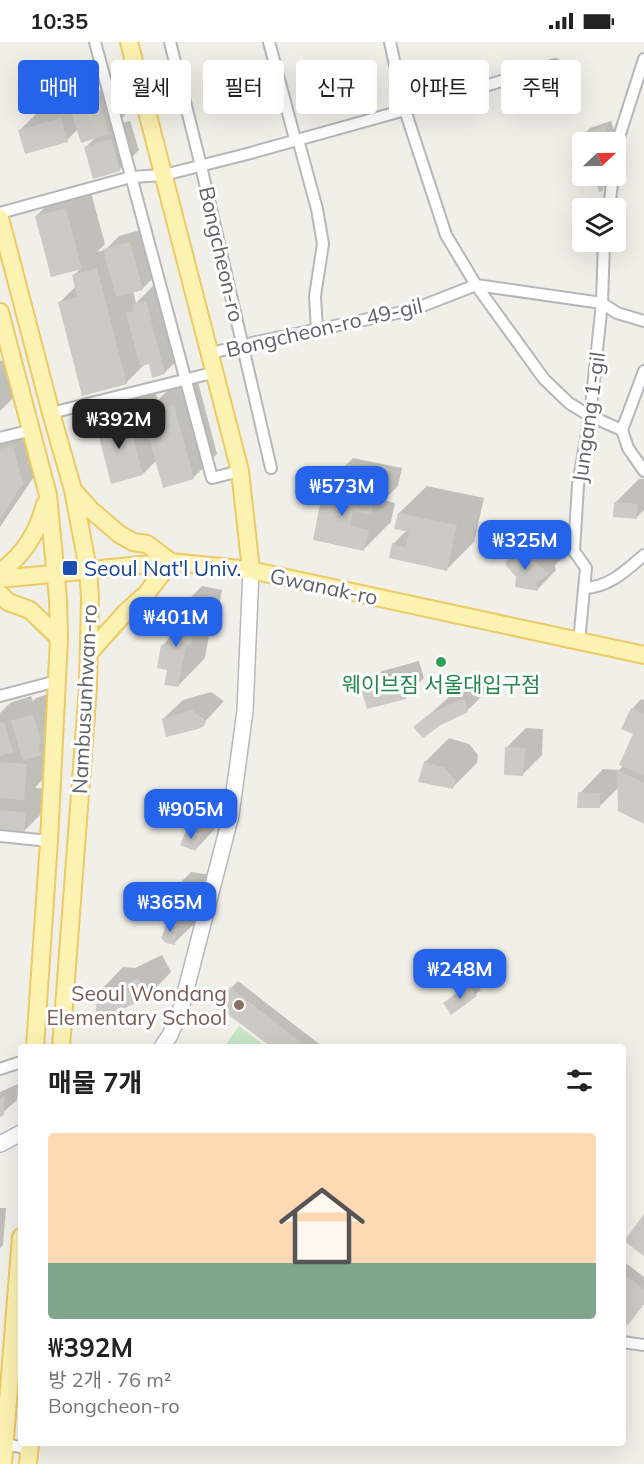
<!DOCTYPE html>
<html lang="ko">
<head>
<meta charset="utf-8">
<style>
	:root { --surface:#fff; --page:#f6f6f6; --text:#222; --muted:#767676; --line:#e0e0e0; --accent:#2563eb }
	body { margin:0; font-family:Mulish,"Noto Sans KR",sans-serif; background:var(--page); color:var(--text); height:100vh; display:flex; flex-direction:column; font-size:22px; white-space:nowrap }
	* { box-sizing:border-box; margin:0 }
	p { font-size:20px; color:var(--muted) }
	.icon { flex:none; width:33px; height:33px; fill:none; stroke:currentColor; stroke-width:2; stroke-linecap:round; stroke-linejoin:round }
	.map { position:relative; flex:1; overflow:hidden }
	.details { position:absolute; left:18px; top:1002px; width:608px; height:402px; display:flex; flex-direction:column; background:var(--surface); border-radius:6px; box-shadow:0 6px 24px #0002 }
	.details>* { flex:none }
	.banner { position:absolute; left:18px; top:18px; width:609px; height:54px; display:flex; gap:12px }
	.needle { width:39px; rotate:68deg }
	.controls { position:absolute; left:572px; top:90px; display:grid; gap:12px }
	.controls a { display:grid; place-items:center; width:54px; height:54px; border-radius:6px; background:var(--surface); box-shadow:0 6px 24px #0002; font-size:30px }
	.price { position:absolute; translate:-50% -51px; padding:0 14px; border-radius:12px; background:var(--accent); color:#fff; font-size:20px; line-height:39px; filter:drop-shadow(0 2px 3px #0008) }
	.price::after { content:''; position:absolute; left:50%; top:36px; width:18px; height:14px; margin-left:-9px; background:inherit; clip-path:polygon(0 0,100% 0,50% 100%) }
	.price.current { background:#222; color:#fff }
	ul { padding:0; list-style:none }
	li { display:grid; align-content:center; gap:12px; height:318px; padding:0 30px }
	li+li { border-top:2px solid var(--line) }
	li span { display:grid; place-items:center; height:186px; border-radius:6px; color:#555 }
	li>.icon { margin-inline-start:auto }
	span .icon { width:108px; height:108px; fill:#fffc; stroke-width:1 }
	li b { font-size:26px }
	h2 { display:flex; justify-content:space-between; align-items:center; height:72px; padding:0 30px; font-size:26px }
	.pill { padding:0 21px; border-radius:6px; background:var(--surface); box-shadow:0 6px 24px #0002; font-size:21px; line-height:54px }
	.pill.current { background:var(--accent); color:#fff }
	.status { display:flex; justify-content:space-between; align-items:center; height:42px; padding:0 30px; background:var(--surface); direction:ltr }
	.status svg { height:16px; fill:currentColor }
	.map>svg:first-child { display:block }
</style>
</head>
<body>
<div class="status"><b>10:35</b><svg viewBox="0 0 49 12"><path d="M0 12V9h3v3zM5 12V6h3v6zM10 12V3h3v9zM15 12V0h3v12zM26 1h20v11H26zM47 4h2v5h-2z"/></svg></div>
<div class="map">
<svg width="644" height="1422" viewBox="0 0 644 1422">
	<rect width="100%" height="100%" fill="#f0efe8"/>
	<!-- green -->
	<path fill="#c6e6c7" d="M239,984L266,1005H224Z"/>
	<!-- shadow -->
	<path fill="#0003" d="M119,43L127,71L116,83L130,79L139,108L119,128L86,105L97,94L78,87L67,98L20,88L39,69L80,57L81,62L92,51Z
		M611,79L618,100H585L583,93L590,86Z
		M596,134H611L610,140L600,148Z
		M89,143L105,202L97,210L105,208L119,194L144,187L156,233L142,247L133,249L136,261L153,244L165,241L184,312L164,331L150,320L146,321L126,341L59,261L76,244L74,233L81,226L36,174L60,151Z
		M4,318L14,355L0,369V319Z
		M198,340L217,412L193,436L157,418L143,432L97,384L125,357L155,349L158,358L168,348Z
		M37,381L46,417L0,485V393L3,390Z
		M353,416L402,426L398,444L384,458L395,461L391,480L364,507L315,497L326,443Z
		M639,437H644V468L637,475L616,460Z
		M427,444L484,456L474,500L447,527L393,502L407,488L399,471Z
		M538,487L567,512L555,523L556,528L537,548L519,506Z
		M202,544L222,548L217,575L211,581L205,616L178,644L168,627L162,604L170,596L174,572Z
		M419,619L424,636L405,655L363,648L382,629Z
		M487,633L491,645L467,669L415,685L457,648Z
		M57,649L64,673L62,682L64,688L45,707L43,737L35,746L49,747L47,766L23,790L0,788V671L10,661L31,654L33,659L36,656Z
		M211,650L224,659L203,682L163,677L183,658Z
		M641,657L644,658V780L619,745L599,765L580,751L603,727L619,728L624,723L635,691L632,667Z
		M526,686L543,687L542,713L522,733L507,705Z
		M449,696L469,702L478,713L477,721L453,745L425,720Z
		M207,768L220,773L214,788L195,808L188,787Z
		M191,830L211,833L209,847L195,861L197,862L194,882L174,901L168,882L180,870L167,854Z
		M162,913L171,930L148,954L117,969L108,978L100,949L123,925L135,926Z
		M238,939L323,1005H273L231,946Z
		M473,939L481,948L451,971L449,957Z
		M18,1042L17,1058L0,1073V1050Z
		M0,1166H6L3,1203L0,1206Z
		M622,1218L644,1235V1262L628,1281L622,1277Z"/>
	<!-- building -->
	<path fill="#cccac4" d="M100,61L109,92L81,101L71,70Z
		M61,76L68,100L25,112L18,88Z
		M604,85L609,100H583L581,93Z
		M111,97L120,129L93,137L84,105Z
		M594,134H605L603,149L599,150Z
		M66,166L82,227L51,235L35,174Z
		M130,200L143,248L116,255L103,207Z
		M97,226L127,342L82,354L58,260L77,255L72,233Z
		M146,259L165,332L152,336L149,322L140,324L126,271L134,269L132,262Z
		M174,363L194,437L163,446L142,371Z
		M128,375L143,433L111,442L96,383Z
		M13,404L23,442L0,477V407Z
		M324,442L375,453L371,473L353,469L350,484L369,488L364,509L313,498Z
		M614,460L638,462L637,477L613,475Z
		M398,471L457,483L447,529L389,516L392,501L406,505L409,490L394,487Z
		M518,505L549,532L536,541L538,549L515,545L516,535L505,522Z
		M173,571L196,575L191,604L186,603L178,645L164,643L167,628L157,626L161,603L167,604Z
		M400,637L406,657L367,667L361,647Z
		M464,656L468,670L441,683L423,696L413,685L431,671Z
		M631,666L644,672V734L619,723L633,692L621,687Z
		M192,668L206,679L204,684L198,687L166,695L162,677Z
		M33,672L41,698L39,707L41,713L23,719L11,679Z
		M4,680L13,710L0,714V682Z
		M505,705L525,706L523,734L504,733Z
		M424,719L445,726L455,738L453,747L418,740Z
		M0,720L27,722L24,758L0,756Z
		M617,728L644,741V782L618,769Z
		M578,750L600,751V766H577Z
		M0,768L26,771L24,791L0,789Z
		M187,786L202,792L195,809L180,803Z
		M166,853L188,856L185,872L175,871L163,860Z
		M171,878L178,881L175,903L166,901L161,896L167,881Z
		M138,936L148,955L109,974L108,979L95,978L98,948L110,949Z
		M468,943L477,954L451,973L443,961Z
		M230,945L307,1005H271L216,963Z
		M5,1054L4,1073L0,1075V1057Z
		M644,1172V1214L624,1199Z
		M622,1231L644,1247V1262L628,1283L622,1279Z"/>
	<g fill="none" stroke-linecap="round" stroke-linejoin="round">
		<!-- street casing -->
		<g stroke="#b5b7bb" stroke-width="14">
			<path id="street" d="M95,0L212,436L240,429
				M170,0L201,124L271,426
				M269,0L295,97L299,101L317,167L323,202L315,254L317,288
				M390,0L405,68L446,193L476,243L544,337L569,361L590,374L622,388
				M615,122L619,95L644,17
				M609,166L613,134
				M0,171L131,135L164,133L247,112L405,68L555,23
				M211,311L261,299L412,268L476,243L602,261L617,271L644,279
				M644,329L622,388L628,406L644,429
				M51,371L216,330
				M0,396L32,388
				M584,546C608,546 627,528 644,513
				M579,600L586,526L574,509L578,443L590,374L602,261L604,200
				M0,654L57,639
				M0,794L49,799
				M0,1027L21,1020
				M622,1300L644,1303
				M0,1401L30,1407"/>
		</g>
		<!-- secondary casing -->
		<g stroke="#b6b9be" stroke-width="18">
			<path id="secondary" d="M162,1005L170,993L181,967L231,773L245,669L251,528
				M0,1102L21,1091"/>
		</g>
		<!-- primary casing -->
		<g stroke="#ecca65" stroke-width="20">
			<path id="primary" d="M129,0L240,429L251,528
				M0,176L51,371L73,448L88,527L90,555L88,645L61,1005
				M0,270L48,453L58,557L59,596L49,799L35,1005
				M74,449L90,467L119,492L133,500L147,502L171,520
				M0,530C24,513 38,490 45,462
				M0,537L171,520L250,528L644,613
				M0,552L8,560L30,568L59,596
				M90,610L125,571L146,552L171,520
				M3,1422L21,1195
				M28,1422L30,1401"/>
		</g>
		<!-- street -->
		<use href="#street" stroke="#fff" stroke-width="10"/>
		<!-- secondary -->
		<use href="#secondary" stroke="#fff" stroke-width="15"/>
		<!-- primary -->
		<use href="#primary" stroke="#fcf2b2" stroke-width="16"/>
	</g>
	<!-- markers -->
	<rect fill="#1a4fb4" stroke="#fff" stroke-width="2" x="62" y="518" width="16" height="16" rx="3"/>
	<circle fill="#2e9e5b" stroke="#fff" stroke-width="2" cx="441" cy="620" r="6"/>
	<circle fill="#8d6e63" stroke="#fff" stroke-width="2" cx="239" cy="963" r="6"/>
	<g text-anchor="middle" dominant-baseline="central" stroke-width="6" stroke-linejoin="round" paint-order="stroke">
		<!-- street labels -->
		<g font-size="21" fill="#5f6267" stroke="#fff">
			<text transform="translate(222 212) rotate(77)">Bongcheon-ro</text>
			<text transform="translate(324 285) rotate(-13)">Bongcheon-ro 49-gil</text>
			<text transform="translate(588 375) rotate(-82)">Jungang 1-gil</text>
			<text transform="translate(324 544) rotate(12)">Gwanak-ro</text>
			<text transform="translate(84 657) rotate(-87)">Nambusunhwan-ro</text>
		</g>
		<!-- transit labels -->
		<g font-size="21" fill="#164399" stroke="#fff" text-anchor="start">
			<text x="84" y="526">Seoul Nat'l Univ.</text>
		</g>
		<!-- leisure labels -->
		<g font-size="21" fill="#27864d" stroke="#fff">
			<text x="441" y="642">웨이브짐 서울대입구점</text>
		</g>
		<!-- education labels -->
		<g font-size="21" fill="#785e54" stroke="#fff" text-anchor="end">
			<text x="227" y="951">Seoul Wondang<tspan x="227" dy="24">Elementary School</tspan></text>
		</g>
	</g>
</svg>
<div class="controls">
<a><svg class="needle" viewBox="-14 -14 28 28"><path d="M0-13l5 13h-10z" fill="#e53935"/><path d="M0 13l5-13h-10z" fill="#767676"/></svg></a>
<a><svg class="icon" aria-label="layers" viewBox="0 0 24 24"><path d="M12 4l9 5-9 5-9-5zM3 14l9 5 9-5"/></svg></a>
</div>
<b class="price current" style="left:119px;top:408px">₩392M</b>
<b class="price" style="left:342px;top:475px">₩573M</b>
<b class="price" style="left:525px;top:529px">₩325M</b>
<b class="price" style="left:176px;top:606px">₩401M</b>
<b class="price" style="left:191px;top:798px">₩905M</b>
<b class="price" style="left:170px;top:891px">₩365M</b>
<b class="price" style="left:460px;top:958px">₩248M</b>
<div class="banner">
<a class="pill current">매매</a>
<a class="pill">월세</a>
<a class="pill">필터</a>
<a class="pill">신규</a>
<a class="pill">아파트</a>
<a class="pill">주택</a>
</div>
<section class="details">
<h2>매물 7개<svg class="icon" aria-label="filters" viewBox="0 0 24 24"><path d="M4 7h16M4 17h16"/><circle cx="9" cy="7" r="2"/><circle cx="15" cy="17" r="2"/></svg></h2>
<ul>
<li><span style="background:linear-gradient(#ffd9b3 70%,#7fa58c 0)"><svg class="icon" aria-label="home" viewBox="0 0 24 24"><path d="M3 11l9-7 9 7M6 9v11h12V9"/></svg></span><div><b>₩392M</b><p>방 2개 · 76 m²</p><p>Bongcheon-ro</p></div></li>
</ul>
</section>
</div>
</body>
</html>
